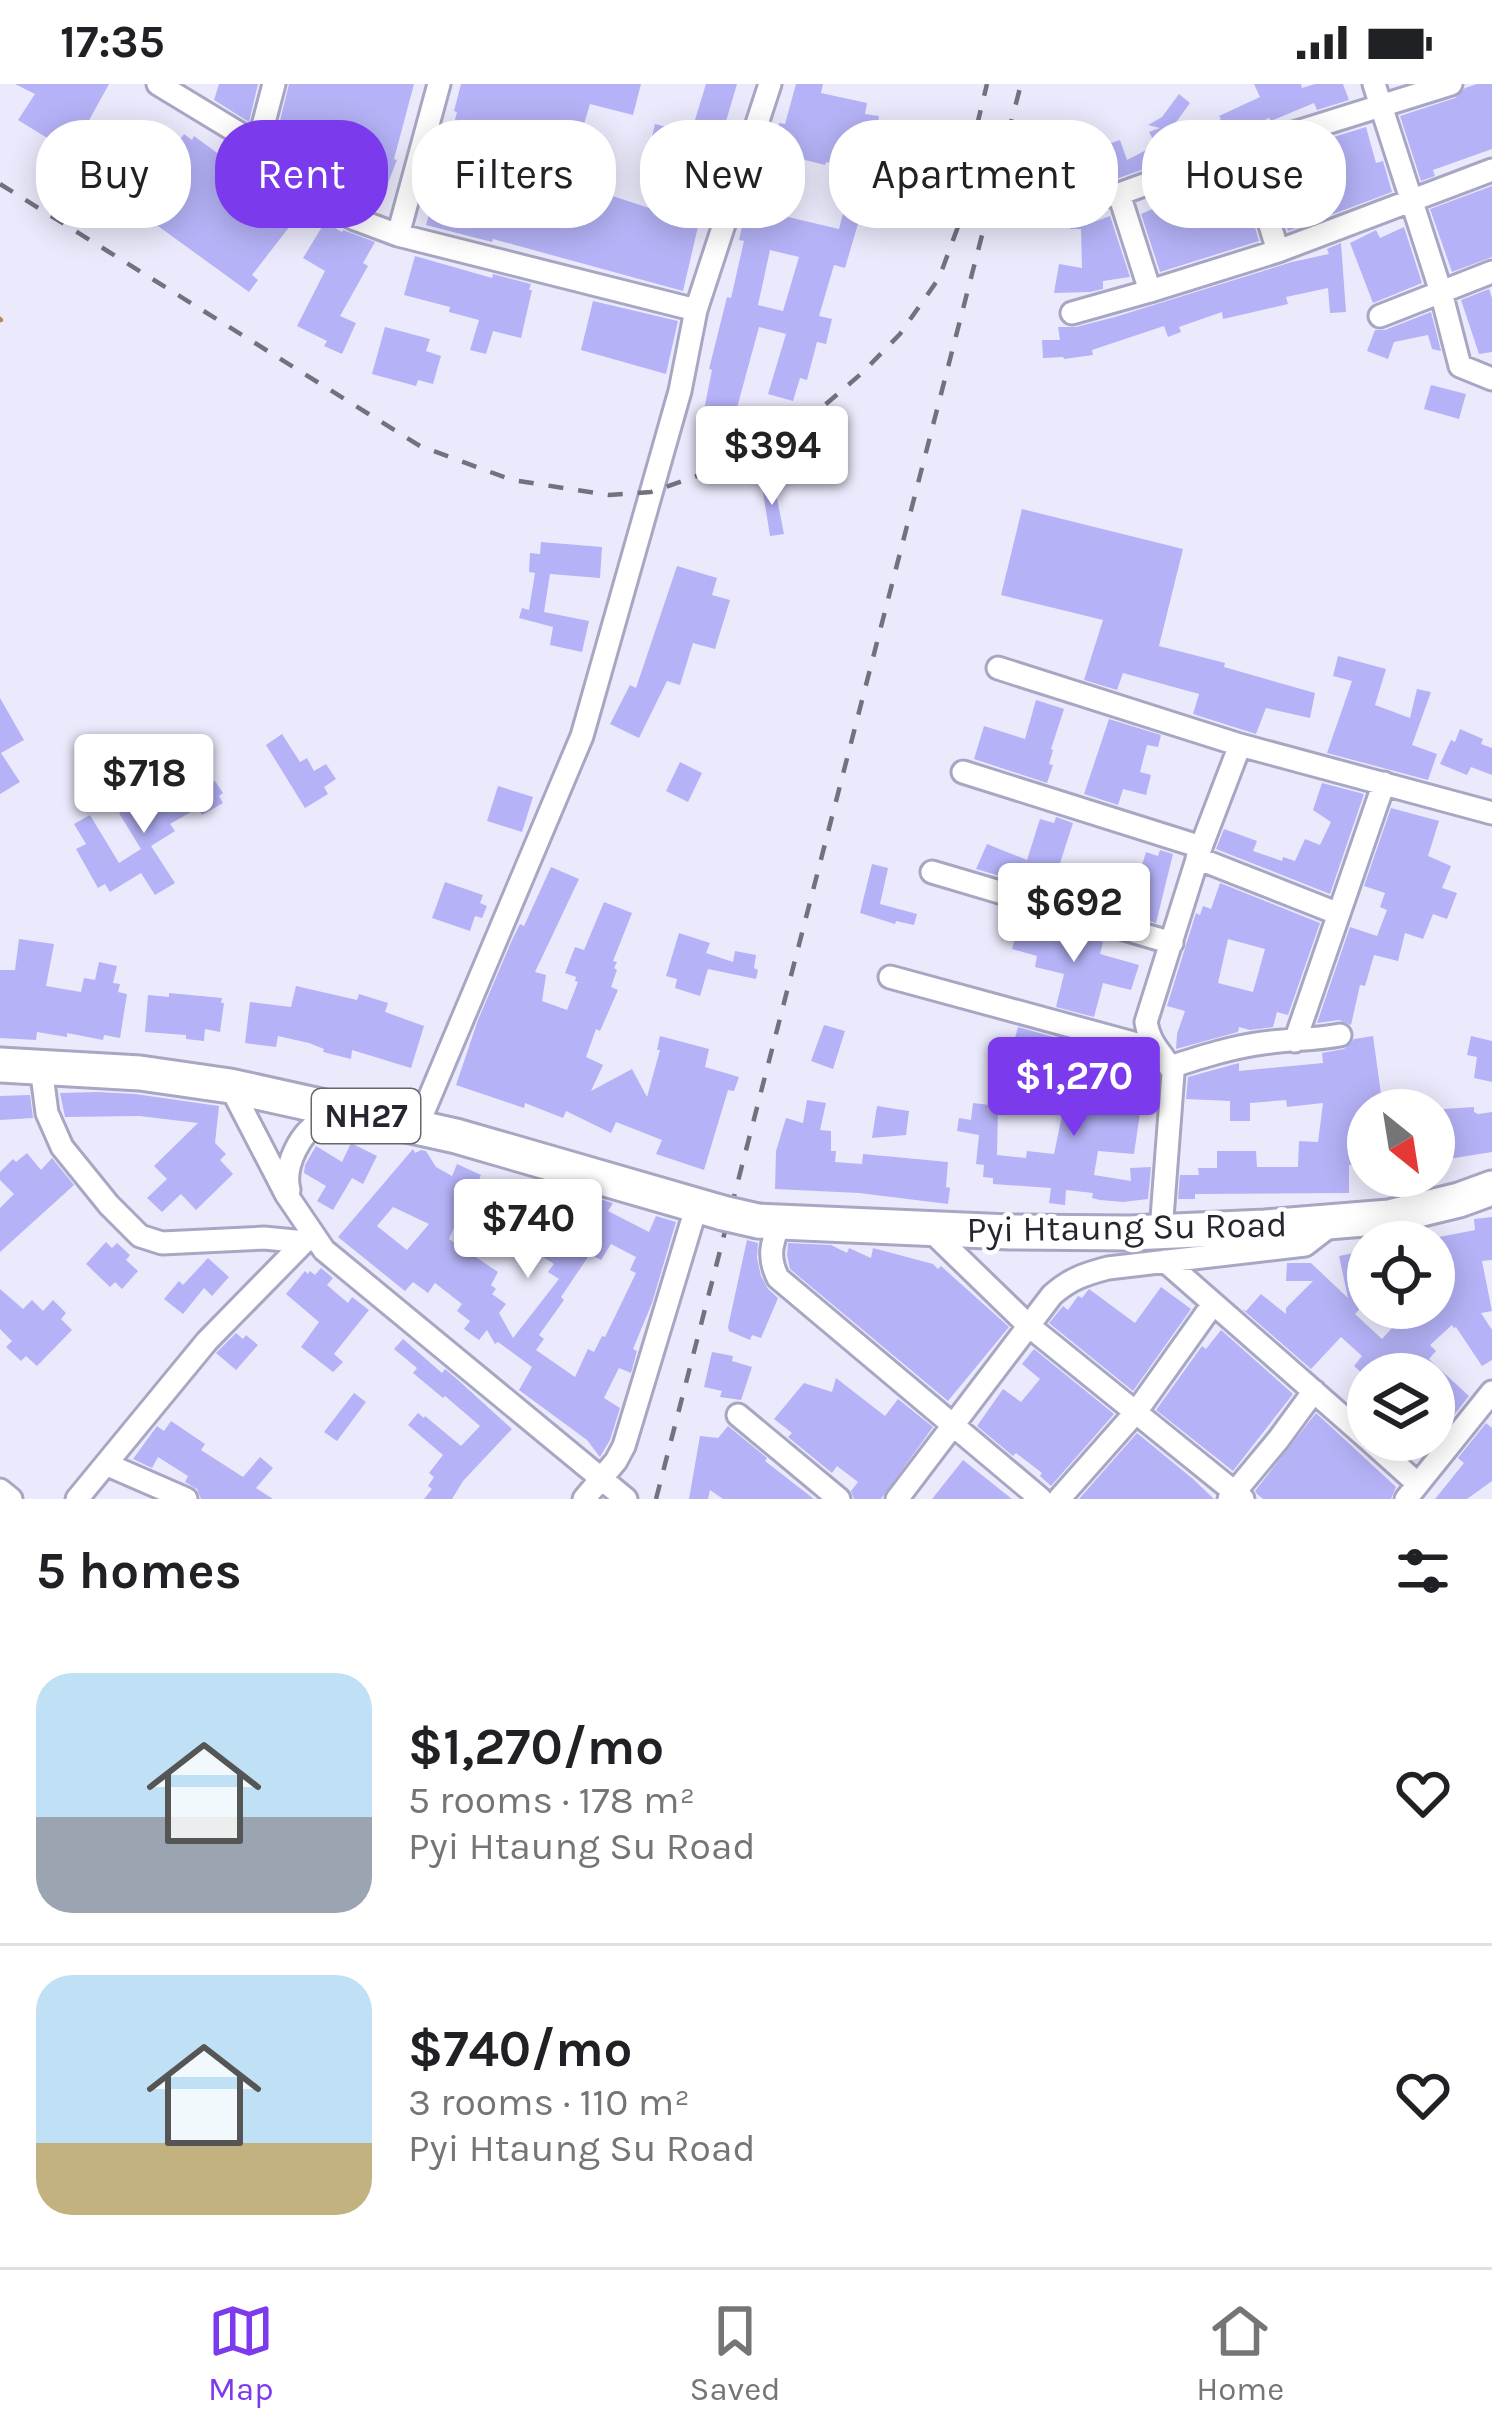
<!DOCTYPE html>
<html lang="en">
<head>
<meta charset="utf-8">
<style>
	:root { --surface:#fff; --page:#f6f6f6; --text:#202124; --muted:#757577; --line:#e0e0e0; --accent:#7c3aed }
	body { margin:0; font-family:Karla,sans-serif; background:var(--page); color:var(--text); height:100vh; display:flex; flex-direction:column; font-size:45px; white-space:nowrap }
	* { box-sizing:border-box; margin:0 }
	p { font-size:39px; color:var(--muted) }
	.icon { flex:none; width:66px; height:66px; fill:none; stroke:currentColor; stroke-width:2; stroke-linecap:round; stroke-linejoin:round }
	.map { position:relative; height:1415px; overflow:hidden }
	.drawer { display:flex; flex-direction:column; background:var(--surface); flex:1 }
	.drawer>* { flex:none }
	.banner { position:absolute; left:36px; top:36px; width:1422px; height:108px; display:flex; gap:24px }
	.needle { width:78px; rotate:150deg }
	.tools { position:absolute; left:1347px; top:1005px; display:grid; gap:24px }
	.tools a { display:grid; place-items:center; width:108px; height:108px; border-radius:50%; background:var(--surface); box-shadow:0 6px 30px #0003; font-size:60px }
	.price { position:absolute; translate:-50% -102px; padding:0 27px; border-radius:12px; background:#fff; color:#222; font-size:39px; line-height:78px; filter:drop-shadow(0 3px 6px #0008) }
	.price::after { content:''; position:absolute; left:50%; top:72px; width:36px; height:27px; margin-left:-18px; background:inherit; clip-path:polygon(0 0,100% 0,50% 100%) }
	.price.active { background:var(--accent); color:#fff }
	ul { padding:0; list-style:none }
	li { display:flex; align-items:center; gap:36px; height:300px; padding:0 36px }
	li+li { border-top:3px solid var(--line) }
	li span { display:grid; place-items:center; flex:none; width:336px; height:240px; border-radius:36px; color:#555 }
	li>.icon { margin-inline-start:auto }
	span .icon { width:144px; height:144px; fill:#fffc; stroke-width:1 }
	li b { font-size:51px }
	h2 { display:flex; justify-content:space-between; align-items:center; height:144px; padding:0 36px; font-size:51px }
	.pill { padding:0 42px; border-radius:48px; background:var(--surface); box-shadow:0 6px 30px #0003; font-size:42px; line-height:108px }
	.pill.active { background:var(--accent); color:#fff }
	.status { display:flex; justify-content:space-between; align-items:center; height:84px; padding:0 60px; background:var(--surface); direction:ltr }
	.status svg { height:33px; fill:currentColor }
	.menu { display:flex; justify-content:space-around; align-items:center; height:168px; border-top:3px solid var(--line); background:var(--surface); font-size:33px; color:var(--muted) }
	.menu a { display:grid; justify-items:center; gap:6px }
	.menu .active { color:var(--accent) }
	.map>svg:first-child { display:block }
</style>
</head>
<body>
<div class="status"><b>17:35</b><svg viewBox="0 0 49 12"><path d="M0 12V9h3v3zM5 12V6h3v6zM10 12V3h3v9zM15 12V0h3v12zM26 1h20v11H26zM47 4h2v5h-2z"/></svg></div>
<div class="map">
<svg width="1492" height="1415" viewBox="0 0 1492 1415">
	<rect width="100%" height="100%" fill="#ebeafc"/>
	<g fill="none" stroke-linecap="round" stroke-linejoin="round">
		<!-- stream -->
		<path stroke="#b18d49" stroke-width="4.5" d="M0,235L1,236"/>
	</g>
	<!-- building -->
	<path fill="#b5b2f7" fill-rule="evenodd" d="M15,0H109L87,40L101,49L72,94L41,74L52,57L18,36L35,10Z
		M219,0H258L249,38L214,16Z
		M289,0H414L394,75L397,76L381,117L346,104L376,58L358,46L326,91L301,83L305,73L288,67L276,53Z
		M461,0H641L633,31L590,20L567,97L649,124L650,118L667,123L677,82L647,75L655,40L691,49L706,0H737L709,95L683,207L493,155L492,158L426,141L457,28L454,27Z
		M796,0H823L821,9L867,19L865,30L879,32L876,58L884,59L871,106L900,114L894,135L862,126L845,184L834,181L819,232L832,235L826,260L817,258L807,296L800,294L793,317L768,310L786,250L759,243L729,353L712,350L717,329L704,326L712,286L709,285L727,213L731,214L744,157L739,156L748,115L758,85L767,87L779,39L785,40ZM801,75L825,81L826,78L854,86L839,145L788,133ZM770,166L799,173L783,227L758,221Z
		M1254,0H1301L1302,4L1315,0H1343L1349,16L1317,26L1314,19L1271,37L1269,34L1228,55L1116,95L1111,96L1108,87L1091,94L1085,77L1106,70L1103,62L1120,56L1127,76L1156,61L1149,48L1160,44L1148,41L1162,33L1179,10L1190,19L1151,73L1221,35L1219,32L1260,13Z
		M1477,0H1492V65L1433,86L1435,92L1421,97L1400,32L1455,14L1465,4Z
		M1366,43L1376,79L1383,77L1392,108L1288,147L1267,81L1325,61L1324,56Z
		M184,50L192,56L194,52L224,74L233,63L261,82L285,110L304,124L252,191L258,196L249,208L140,129L169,90L160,83Z
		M1492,102V173L1452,188L1430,125Z
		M1187,106L1198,137L1202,136L1203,141L1249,123L1259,157L1160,188L1141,130L1173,116L1171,111Z
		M1070,131H1085L1089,140L1110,132L1130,193L1103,197V205L1090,208L1054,209L1059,180L1082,184L1081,145H1070Z
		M325,138L342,148L343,146L375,158L363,179L368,182L340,232L356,239L342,270L324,262L327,257L297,242L325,187L303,174Z
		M1404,143L1422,199L1373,219L1350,159L1376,146L1380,154Z
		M1341,159L1346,228L1330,229L1328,204L1286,213L1288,220L1223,235L1222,228L1179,243L1181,248L1168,253L1164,242L1092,266L1093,271L1064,275L1063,273L1043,274L1042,256H1060L1058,243H1076L1115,233L1292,178L1329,170L1327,165Z
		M415,172L492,194L493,190L531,200L529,206H532L521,254L493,247L486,270L470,266L479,236L449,228L450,223L404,211Z
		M1489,205L1492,214V268L1479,270L1461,216Z
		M593,217L678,237L666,290L581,266Z
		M1431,228L1441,267L1432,265L1428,251L1394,258L1388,275L1367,267L1375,246H1385Z
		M385,243L430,255L426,267L441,272L433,300L418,296L416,302L372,290Z
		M1431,301L1466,310L1459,335L1424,325Z
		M773,394L784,450L770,452L762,402L763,396Z
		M1022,425L1183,465L1159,562L1225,579L1224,583L1315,609L1310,634L1266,624L1256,650L1193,630L1199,610L1123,589L1117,606L1084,596L1103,536L1001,511Z
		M541,458L602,463L600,494L550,490L544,528L589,537L582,568L550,561L553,543L519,534L522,524L529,526L535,489L529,488L530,469L540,470Z
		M677,482L717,494L712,511L730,516L715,565L693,559L680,601L667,597L639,654L610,640L630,601L636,604Z
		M1338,572L1386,585L1375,621L1410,634L1417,605L1431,608L1412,661L1437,670L1428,696L1327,669L1352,597L1333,592Z
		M0,614L24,656L1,669L20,698L0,710Z
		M1036,616L1064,625L1051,665L1053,666L1049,680L1053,681L1047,699L974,675L984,642L1025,655Z
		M1109,635L1161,651L1158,663L1147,661L1140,688L1151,691L1146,711L1123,705L1118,721L1084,710Z
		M1460,645L1483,655L1481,660L1492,664V691L1471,683L1467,691L1440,680L1451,656L1455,658Z
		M282,650L300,678L307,674L314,687L326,680L336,695L324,703L328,710L305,724L266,661Z
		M680,678L702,689L688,718L666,707Z
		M207,692L211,699L215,697L223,709L219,712L223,719L202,731L198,724L170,740L175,747L151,762L175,799L155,811L141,789L110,808L105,800L98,804L76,765L86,760L74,740L90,731L119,779L141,765L119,729L131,722L133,727L181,700L184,706Z
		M1322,699L1364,710L1330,810L1216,765L1224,745L1257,757L1253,767L1282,777L1283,773L1295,777L1305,755L1320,761L1331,738L1313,726Z
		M498,702L533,713L522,748L487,737Z
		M1391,724L1439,737L1428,772L1451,782L1442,804L1457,809L1447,835L1433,830L1423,855L1405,849L1398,877L1374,871L1365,902L1360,901L1351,941L1339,936L1317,939L1350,843L1377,852L1387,826L1380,823L1385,809L1364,802Z
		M1056,733L1073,739L1051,807L976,785L987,760L1027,776L1040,735L1054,739Z
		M1160,766L1173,770L1156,839L1095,821L1101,799L1107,801L1109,794L1136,801L1146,768L1158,772Z
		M872,780L888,784L880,820L917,830L914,841L896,837L895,840L860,829Z
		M551,783L579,795L535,888L546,891L542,917L567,926L578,898L575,897L576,893L565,889L575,863L584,866L604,818L632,829L613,877L617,878L614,884L617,886L611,903L618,906L600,947L596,945L586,973L603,981L591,1007L632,985L647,1013L660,966H657L660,952L709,965L705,983L739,993L734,1007L728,1006L704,1086L656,1070L662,1056L616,1038L611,1049L566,1027L563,1034L525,1019L524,1024L456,1001L478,936L512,856L520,840L524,842Z
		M445,798L483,811L480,819L487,822L482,834L475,832L470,847L432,834Z
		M1220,799L1320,839L1288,931L1277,928L1273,943L1250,946L1239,943L1238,948L1176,965L1177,950L1185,927L1167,922L1196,829L1200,831L1203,822L1211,825ZM1228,855L1265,865L1253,908L1218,899Z
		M1022,830L1039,835L1036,845L1080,856L1081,852L1103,858L1100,870L1139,881L1131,906L1103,899L1094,933L1056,923L1064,890L1035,883L1037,872L1012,865Z
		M679,849L710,859L706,869L733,878L735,867L756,871L754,884L758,886L756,895L708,885L700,912L675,904L677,895L666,892Z
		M19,855L54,860L46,902L81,908L84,894L95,896L99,878L117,882L113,899L120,900L118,908L127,910L120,954L104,951L103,956L67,949V953L37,948L36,956L0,954V886H15Z
		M296,902L357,916L359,910L388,919L385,928L424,942L411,984L352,966L351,975L323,968L324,965L309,959L278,952L276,963L245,959L250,918L291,923Z
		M169,909L222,914L221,919H224L220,948L205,945L204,957L186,955V951L145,948L148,911L169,913Z
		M824,941L845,947L833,985L811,977Z
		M1018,943L1078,960L1074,975L1024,960L1025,957L1015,954Z
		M1373,952L1381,1010L1388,1011L1387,1024L1368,1022V1081H1349V1109L1195,1110V1115H1178L1180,1091H1199L1198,1084H1217V1067H1256L1257,1083H1298L1299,1057L1318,1058L1323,1019L1287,1023L1286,1016L1250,1019V1037H1230V1017L1186,1015L1188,993L1239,979V987L1323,979L1322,969L1344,965L1354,955Z
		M1471,952L1492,957V998L1474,994L1477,973L1467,971Z
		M1120,980L1143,982L1142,1015L1134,1070L1098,1067L1094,1091L1131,1097L1130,1084L1151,1083L1148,1115L1123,1118L1100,1116L1092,1114L1093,1109L1066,1106L1065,1121L1049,1119L1051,1104L993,1100V1094L983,1093L984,1081L976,1080L979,1051L957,1047L959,1034L971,1036L973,1019L998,1022L997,1071L1026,1074L1027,1067L1054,1070L1063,1027L1068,983L1112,992L1113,981Z
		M98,1008L135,1010L219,1022L215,1059L226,1070L220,1076L233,1090L196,1126L181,1110L162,1128L147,1114L167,1095L154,1082L198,1039L139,1032L65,1033L60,1009Z
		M30,1011L33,1034L0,1036V1012Z
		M807,1016L826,1019L820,1046L831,1047V1067H836L835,1078L862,1080L863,1070L948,1078L946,1103L950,1104L948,1120L859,1109L775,1105L776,1067L786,1034L803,1039Z
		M877,1022L909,1027L906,1051L872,1054Z
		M1474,1023V1028L1478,1030L1492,1028V1068L1436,1077L1434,1035L1444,1034V1025Z
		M351,1059L377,1072L363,1100L352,1094L333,1126L317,1117L326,1102L304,1089L305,1081L316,1062L342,1078Z
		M413,1065L415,1069L421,1066L426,1067L436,1083L452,1092L457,1080L481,1091L465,1129L461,1128L449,1155L498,1188L491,1201L496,1205L492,1210L506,1220L499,1229L513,1254L559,1195L548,1188L554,1180L517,1156L513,1163L493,1151L517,1108L544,1123L550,1114L552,1116L558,1103L613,1119L608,1127L649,1148L656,1132L676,1138L652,1219L633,1265L637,1267L631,1289L619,1284L604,1314L620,1324L610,1356L600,1373L587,1356L519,1306L532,1283L498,1258L495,1260L487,1246L479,1256L464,1245L470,1237L457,1227L462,1220L435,1199L428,1209L413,1198L405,1207L338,1153ZM393,1123L429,1140L407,1166L377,1142ZM611,1160L636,1173L630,1186L636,1189L605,1253L602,1252L594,1268L588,1265L575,1293L536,1266L544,1255L539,1251L564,1216L561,1213L590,1170L601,1176Z
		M27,1069L41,1086L52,1074L74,1101L0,1168V1124L14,1110L0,1096V1088L13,1075L16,1078Z
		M1492,1133V1176L1482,1177L1492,1227L1481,1229L1492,1246V1276L1482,1282L1456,1243L1454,1244L1452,1241L1430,1261L1436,1267L1429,1275L1469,1312L1434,1356V1290H1363L1354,1282L1362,1272L1341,1253L1311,1285L1242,1225L1246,1227L1261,1210L1286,1230V1224L1313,1197H1286L1287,1179H1311L1348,1214L1339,1172L1368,1166V1216L1355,1230L1382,1255L1402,1233L1408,1239L1424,1224H1434V1154L1475,1146L1474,1135Z
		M747,1156L758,1159L757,1174L761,1192L768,1205L778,1214L761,1254L752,1251L750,1256L729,1247L728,1243Z
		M106,1158L112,1164L117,1159L130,1171L126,1176L138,1187L122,1205L115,1198L110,1203L86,1180Z
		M788,1159L831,1161L847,1169L849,1164L871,1174L873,1164L933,1180L938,1185L941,1182L1009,1243L948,1317L790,1185L787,1171Z
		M208,1174L229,1193L212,1212L204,1204L183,1230L164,1215L179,1197L183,1201Z
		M321,1184L333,1194L327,1201L348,1219L352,1213L369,1226L334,1270L343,1278L333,1288L301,1263L319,1238L286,1210L305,1187L308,1190L310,1187L315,1191Z
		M1161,1203L1191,1225L1133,1307L1049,1239L1063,1222L1068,1226L1078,1212L1082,1214L1089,1205L1135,1239Z
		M0,1205L23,1225L32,1216L43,1227L53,1216L66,1229L61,1235L72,1246L37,1282L26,1272L21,1277L6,1263L12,1257L0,1245Z
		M1221,1246L1293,1310L1233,1387L1156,1326L1202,1262L1206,1265Z
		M236,1249L243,1255L246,1251L258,1261L236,1286L216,1269Z
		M403,1255L442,1289L445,1285L458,1296L512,1345L463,1397L452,1415H424L432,1405L428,1402L434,1393L429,1389L443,1371L408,1341L418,1329L424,1334L425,1332L461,1362L480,1342L445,1312L443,1314L413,1289L417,1284L394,1265Z
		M1034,1265L1114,1330L1051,1402L1040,1392L1042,1389L1016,1369L1013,1372L977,1342L1003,1305L1021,1318L1040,1295L1022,1280Z
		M712,1268L733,1272L732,1277L752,1283L741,1316L720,1313L722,1307L704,1303Z
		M836,1294L885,1332L898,1315L933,1343L881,1415H854L851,1407L858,1398L837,1382L832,1389L788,1353L792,1349L774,1335L804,1299L832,1308Z
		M354,1309L366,1318L337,1357L324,1348Z
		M1316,1329L1396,1403L1391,1415H1263L1257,1410L1255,1407Z
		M171,1337L205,1360L201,1366L243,1393L260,1373L273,1384L256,1404L273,1415H201L197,1405L185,1398L188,1392L158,1373L152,1384L133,1375L157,1342L164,1347Z
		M1486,1339L1492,1344V1397L1467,1415H1435L1464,1379L1458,1374Z
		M728,1342L767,1374L765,1377L814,1415H723L710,1406L708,1415H689L700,1352L718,1354Z
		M1137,1349L1193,1395L1214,1415H1079Z
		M963,1376L1012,1415H932Z"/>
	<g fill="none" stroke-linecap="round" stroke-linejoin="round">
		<!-- minor casing -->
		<g stroke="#a8a7c3" stroke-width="27">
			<path id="minor" d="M158,0L265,65
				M274,0L259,57L296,100L322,119L355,135L398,151L696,226
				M1374,0L1441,208L1460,282L1492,295
				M1246,64L1278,167
				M1119,110L1150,207
				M1083,114L1119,110L1246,64L1451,0
				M398,151L439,0
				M1072,229L1150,207L1278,167L1492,86
				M1380,232L1492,188
				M998,584L1240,661L1201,763L1146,938C1150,963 1163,968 1173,989L1161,1147
				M1240,661L1492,729
				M963,688L1201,763
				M1197,774L1339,830
				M932,788L1172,859
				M890,893L1155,965
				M1295,957L1384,699
				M41,983L47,1029L62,1063L109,1121L140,1152L162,1159L264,1154L305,1158
				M1170,983C1201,973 1232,963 1263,959C1289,955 1314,956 1340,951
				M230,1002L286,1110L324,1166L626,1415
				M417,1043L582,652L680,307L696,226L770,0
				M289,1106C283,1083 300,1046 324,1036C331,1033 339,1035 346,1034
				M780,1137C772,1159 767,1172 778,1194L1041,1415
				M930,1146L1029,1242L1243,1415
				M1165,1177L1368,1355
				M738,1331L839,1415
				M1369,1356L1418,1400
				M108,1381L186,1415
				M0,1406L11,1415
				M77,1415L207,1257L312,1150
				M584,1415L616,1377L624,1362L697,1121
				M897,1415L1052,1211C1070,1195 1085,1190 1108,1184L1305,1161L1331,1141
				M1059,1415L1136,1328L1213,1220
				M1229,1415L1278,1356L1314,1307
				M1406,1415L1492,1308"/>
		</g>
		<!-- trunk casing -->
		<g stroke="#a8a7c3" stroke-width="39">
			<path id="trunk" d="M0,981L140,989L230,1002L456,1052L723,1129
				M758,1137L1010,1148L1130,1149L1265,1143L1389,1133L1459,1116L1492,1104"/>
		</g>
		<!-- minor -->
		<use href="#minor" stroke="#fff" stroke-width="21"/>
		<!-- trunk -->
		<use href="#trunk" stroke="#fff" stroke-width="33"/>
		<!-- rail -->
		<path stroke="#72727f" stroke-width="4.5" stroke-dasharray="15 15" stroke-linecap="butt" d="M970,70L987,0
			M0,100L420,362L512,396L609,411L651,408L717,385L768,358L818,327L862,289L900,250L939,194L996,40
			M656,1415L1021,0"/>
		<!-- trunk-bridge casing -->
		<g stroke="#a8a7c3" stroke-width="39" stroke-linecap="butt">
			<path id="trunk-bridge" d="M723,1129L758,1137"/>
		</g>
		<!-- trunk-bridge -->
		<use href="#trunk-bridge" stroke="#fff" stroke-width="33"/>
	</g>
	<g text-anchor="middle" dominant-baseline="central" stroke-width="9" stroke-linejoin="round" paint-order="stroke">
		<!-- shield labels -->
		<rect fill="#fff" stroke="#67676e" stroke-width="3" x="312" y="1005" width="108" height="54" rx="9"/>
		<g font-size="33" font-weight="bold" fill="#262630">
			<text x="366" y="1032">NH27</text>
		</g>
		<!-- street labels -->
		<g font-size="36" fill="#262630" stroke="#fff">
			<text transform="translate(1127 1143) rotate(-1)">Pyi Htaung Su Road</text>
		</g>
	</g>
</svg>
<div class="tools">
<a><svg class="needle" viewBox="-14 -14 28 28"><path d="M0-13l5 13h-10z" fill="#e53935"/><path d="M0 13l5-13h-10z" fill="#757577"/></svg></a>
<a><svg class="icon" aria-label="locate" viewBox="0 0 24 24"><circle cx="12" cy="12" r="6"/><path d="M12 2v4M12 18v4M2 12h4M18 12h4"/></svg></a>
<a><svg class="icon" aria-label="layers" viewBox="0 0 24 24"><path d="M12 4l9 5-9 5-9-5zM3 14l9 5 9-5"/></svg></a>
</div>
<b class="price" style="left:772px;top:424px">$394</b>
<b class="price" style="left:144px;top:752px">$718</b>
<b class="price" style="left:1074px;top:881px">$692</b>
<b class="price active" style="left:1074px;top:1055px">$1,270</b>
<b class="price" style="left:528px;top:1197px">$740</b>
<div class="banner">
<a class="pill">Buy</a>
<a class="pill active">Rent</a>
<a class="pill">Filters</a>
<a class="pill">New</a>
<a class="pill">Apartment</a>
<a class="pill">House</a>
</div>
</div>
<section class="drawer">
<h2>5 homes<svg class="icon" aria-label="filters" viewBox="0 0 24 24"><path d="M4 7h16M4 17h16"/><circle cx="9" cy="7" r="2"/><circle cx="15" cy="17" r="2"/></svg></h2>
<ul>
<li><span style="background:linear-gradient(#bfe0f5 60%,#9aa5b1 0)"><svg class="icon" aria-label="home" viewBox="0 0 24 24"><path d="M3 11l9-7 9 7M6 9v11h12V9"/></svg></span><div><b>$1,270/mo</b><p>5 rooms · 178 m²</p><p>Pyi Htaung Su Road</p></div><svg class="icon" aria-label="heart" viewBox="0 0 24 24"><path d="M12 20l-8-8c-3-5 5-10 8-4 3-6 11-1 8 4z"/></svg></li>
<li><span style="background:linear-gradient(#bfe0f5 70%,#c2b280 0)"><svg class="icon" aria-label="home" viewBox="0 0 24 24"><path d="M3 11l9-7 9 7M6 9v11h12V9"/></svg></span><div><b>$740/mo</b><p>3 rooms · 110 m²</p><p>Pyi Htaung Su Road</p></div><svg class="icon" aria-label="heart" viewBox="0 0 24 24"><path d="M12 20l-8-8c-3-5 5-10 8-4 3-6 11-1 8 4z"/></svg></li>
</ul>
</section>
<nav class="menu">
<a class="active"><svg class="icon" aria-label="map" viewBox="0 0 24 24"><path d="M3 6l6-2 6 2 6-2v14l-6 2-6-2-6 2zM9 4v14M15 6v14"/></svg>Map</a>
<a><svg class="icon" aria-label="saved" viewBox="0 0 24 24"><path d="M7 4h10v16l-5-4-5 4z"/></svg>Saved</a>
<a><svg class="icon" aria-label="home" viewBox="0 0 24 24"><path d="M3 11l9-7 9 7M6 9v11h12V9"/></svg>Home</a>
</nav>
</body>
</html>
